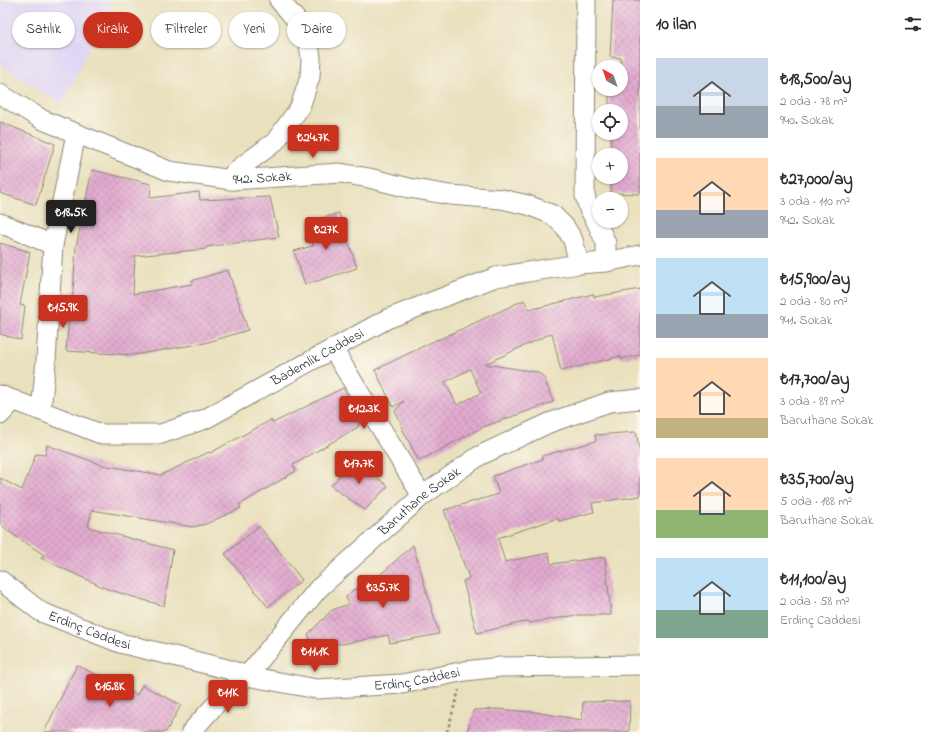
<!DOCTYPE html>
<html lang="tr">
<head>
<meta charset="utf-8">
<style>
	:root { --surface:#fff; --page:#f7f7f7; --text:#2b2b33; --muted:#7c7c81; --accent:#c8321e }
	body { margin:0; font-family:"Indie Flower",sans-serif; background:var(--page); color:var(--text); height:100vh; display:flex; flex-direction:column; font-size:15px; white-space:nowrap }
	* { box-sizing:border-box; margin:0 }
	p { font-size:13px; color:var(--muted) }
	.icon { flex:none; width:22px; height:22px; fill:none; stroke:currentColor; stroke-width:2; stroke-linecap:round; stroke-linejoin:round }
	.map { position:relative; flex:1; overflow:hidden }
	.details { display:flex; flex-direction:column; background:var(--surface); width:300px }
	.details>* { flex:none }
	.top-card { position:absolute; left:12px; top:12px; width:380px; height:36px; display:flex; gap:8px }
	.needle { width:26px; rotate:320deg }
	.controls { position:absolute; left:592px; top:60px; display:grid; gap:8px }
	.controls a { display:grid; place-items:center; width:36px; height:36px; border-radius:50%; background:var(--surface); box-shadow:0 1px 3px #0004; font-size:20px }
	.price { position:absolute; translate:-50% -34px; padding:0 9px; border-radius:4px; background:var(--accent); color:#fff; font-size:13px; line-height:26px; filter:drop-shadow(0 1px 2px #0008) }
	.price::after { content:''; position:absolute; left:50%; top:24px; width:12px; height:9px; margin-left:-6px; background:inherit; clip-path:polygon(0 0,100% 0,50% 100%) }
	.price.current { background:#222; color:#fff }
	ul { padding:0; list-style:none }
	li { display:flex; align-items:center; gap:12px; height:100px; padding:0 16px }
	li span { display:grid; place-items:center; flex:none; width:112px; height:80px; border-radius:0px; color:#555 }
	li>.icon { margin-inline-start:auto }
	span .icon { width:48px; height:48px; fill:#fffc; stroke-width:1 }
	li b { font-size:17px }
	h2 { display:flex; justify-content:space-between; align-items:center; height:48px; padding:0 16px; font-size:17px }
	.tag { padding:0 14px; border-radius:18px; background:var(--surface); box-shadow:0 1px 3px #0004; font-size:14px; line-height:36px }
	.tag.current { background:var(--accent); color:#fff }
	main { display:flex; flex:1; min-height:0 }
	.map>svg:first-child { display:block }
</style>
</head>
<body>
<main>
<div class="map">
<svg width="640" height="732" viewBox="0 0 640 732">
	<defs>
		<pattern id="building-cross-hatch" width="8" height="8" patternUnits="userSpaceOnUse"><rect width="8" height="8" fill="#e2abd0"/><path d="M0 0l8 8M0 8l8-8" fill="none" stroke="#c293b3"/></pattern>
	</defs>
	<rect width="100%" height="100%" fill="#fbf7ec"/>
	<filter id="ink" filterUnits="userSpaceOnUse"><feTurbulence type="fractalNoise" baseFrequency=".025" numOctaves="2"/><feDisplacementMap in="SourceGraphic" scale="8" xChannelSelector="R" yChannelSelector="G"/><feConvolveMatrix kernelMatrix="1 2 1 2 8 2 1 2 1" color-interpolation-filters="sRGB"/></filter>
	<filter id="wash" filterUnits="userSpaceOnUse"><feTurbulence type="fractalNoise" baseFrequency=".012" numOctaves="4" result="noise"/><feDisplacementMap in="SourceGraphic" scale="16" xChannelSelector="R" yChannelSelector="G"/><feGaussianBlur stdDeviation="0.9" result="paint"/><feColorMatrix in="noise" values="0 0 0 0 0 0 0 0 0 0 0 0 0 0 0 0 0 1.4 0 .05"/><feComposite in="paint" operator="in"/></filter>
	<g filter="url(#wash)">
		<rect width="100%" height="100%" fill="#e9e0bd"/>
		<!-- built -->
		<path fill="#dfd5f5" d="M0,0H113L62,104L0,64Z"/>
		<g id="blocks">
			<!-- building -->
			<path fill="url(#building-cross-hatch)" fill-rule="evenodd" d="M613,0H640V194L611,193V177H621V155H611V133H621V111H609V89H621V58L610,57Z
				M0,122L55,144L36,205L0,193Z
				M92,170L151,184L150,198L199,192L200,200L270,197L279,237L206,247V249L135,256L133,294L192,284L191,281L228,270L248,330L205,343L133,355L66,351L70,307H72L76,247Z
				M339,213L357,268L305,285L294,251L313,246L309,222Z
				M0,243L30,252L20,305L25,306L21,340L0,334Z
				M640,289V355L621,359V356L561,371L552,333L485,364L537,372L544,377L553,402L483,427L419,461L402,428L403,427L395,411L404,401L393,407L375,370L438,339V340L524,300L529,310L593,294L594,297ZM470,369L481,393L457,405L445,382Z
				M343,388L360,420L358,427L293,465L296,471L239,505L241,508L206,524L193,527L92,510L88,527L173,550L164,606L107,589L41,558L44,555L8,531L0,523V478L22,490L36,454L45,455L47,445L102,465L161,475L209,452L210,453L271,420L273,423Z
				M636,432L640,454V496L592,503L594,512L559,521L558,518L498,538L505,562L549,553L551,564L605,557L611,615H577L529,623V621L477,633L463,581L469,578L444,510L499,494L493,476L543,459L542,456L596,441L595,435Z
				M353,460L388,486L365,510L331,486Z
				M259,526L302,580L268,607L225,554Z
				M413,545L439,634L390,643L388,635L343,644L311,642L308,634L332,610L349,604L346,597L353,590L369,585Z
				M77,665L137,695L142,685L181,705L166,732H44Z
				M630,701L629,732H467L474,710L498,709L529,712V711L582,720L583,702Z"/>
		</g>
	</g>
	<g filter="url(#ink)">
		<use href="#blocks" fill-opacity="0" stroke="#8a8674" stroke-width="1"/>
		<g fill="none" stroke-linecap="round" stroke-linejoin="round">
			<!-- minor casing -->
			<g stroke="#8a8674" stroke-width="21">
				<g id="minor">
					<path d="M586,0L585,196L589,209L596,221L606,243V262"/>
					<path id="s1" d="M0,94L43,120L169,171L232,180L340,173L369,178L409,188L450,195L501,199L528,205L553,215L565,227L573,240L579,264"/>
					<path d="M232,180L234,173L241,167L275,142L300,107L310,77L311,58L307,32L279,0"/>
					<path d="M0,223L53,245L76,134"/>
					<path d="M333,349L422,496"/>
					<path id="s2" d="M0,395L101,434H161L205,419L387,319L496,277L579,264L606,262L640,255"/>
					<path d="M41,410L46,361L53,245"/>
					<path d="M0,415L14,400"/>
					<path id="s3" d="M0,580L41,612L120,643L227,669L247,676L317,689L402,684L465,671L501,667L640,665"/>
					<path id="s4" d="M191,732L224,695L247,676L318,589L422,496L479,456L549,423L609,402L640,399"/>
				</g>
			</g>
			<!-- path -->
			<path stroke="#8a8674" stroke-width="2.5" stroke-dasharray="3 3" stroke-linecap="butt" d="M447,732L459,690"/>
			<!-- minor -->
			<use href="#minor" stroke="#fff" stroke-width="19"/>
		</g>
	</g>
	<g text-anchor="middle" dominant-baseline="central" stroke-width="3.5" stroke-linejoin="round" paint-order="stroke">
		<!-- street labels -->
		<g font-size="14" fill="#2b2b2b" stroke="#fbf7ec">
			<text stroke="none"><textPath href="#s1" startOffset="280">942. Sokak</textPath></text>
			<text stroke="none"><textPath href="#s2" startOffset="343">Bademlik Caddesi</textPath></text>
			<text stroke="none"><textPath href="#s4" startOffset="326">Baruthane Sokak</textPath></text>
			<text stroke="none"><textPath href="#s3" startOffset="104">Erdinç Caddesi</textPath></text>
			<text stroke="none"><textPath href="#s3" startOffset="440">Erdinç Caddesi</textPath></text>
		</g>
	</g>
</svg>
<div class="controls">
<a><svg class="needle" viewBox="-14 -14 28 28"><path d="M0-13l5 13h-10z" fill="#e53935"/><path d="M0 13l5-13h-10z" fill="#7c7c81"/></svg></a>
<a><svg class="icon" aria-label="locate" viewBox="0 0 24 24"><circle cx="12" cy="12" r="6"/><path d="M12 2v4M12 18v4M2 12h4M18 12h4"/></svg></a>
<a>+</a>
<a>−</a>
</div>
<b class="price" style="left:313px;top:159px">₺24.7K</b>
<b class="price current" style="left:71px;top:234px">₺18.5K</b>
<b class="price" style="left:326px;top:251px">₺27K</b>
<b class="price" style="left:63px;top:329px">₺15.9K</b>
<b class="price" style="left:364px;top:430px">₺12.3K</b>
<b class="price" style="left:359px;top:485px">₺17.7K</b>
<b class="price" style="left:383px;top:609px">₺35.7K</b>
<b class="price" style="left:315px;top:673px">₺11.1K</b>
<b class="price" style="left:110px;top:708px">₺16.8K</b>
<b class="price" style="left:228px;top:714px">₺11K</b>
<div class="top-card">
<a class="tag">Satılık</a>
<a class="tag current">Kiralık</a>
<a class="tag">Filtreler</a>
<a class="tag">Yeni</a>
<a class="tag">Daire</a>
</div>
</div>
<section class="details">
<h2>10 ilan<svg class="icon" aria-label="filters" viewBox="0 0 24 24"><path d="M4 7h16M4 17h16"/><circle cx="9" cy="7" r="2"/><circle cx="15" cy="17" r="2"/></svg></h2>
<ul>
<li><span style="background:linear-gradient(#c9d6e8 60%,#9aa5b1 0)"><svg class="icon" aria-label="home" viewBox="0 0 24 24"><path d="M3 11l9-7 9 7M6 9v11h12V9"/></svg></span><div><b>₺18,500/ay</b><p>2 oda · 78 m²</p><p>940. Sokak</p></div></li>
<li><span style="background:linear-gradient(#ffd9b3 65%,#9aa5b1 0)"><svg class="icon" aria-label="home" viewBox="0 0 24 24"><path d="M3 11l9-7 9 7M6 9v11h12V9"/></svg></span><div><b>₺27,000/ay</b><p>3 oda · 110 m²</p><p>942. Sokak</p></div></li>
<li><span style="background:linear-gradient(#bfe0f5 70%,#9aa5b1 0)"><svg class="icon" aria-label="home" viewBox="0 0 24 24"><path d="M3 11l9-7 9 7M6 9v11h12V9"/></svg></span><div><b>₺15,900/ay</b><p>2 oda · 80 m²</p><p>941. Sokak</p></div></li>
<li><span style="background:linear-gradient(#ffd9b3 75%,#c2b280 0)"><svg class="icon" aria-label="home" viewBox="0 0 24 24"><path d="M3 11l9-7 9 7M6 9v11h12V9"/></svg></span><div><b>₺17,700/ay</b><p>3 oda · 89 m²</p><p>Baruthane Sokak</p></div></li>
<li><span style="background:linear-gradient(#ffd9b3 65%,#8fb573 0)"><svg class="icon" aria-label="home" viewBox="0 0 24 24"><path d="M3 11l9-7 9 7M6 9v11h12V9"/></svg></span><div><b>₺35,700/ay</b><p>5 oda · 188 m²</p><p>Baruthane Sokak</p></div></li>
<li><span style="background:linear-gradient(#bfe0f5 65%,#7fa58c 0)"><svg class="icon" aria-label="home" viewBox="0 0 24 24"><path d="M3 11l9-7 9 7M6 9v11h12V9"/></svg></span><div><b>₺11,100/ay</b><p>2 oda · 58 m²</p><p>Erdinç Caddesi</p></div></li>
</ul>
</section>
</main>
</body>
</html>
